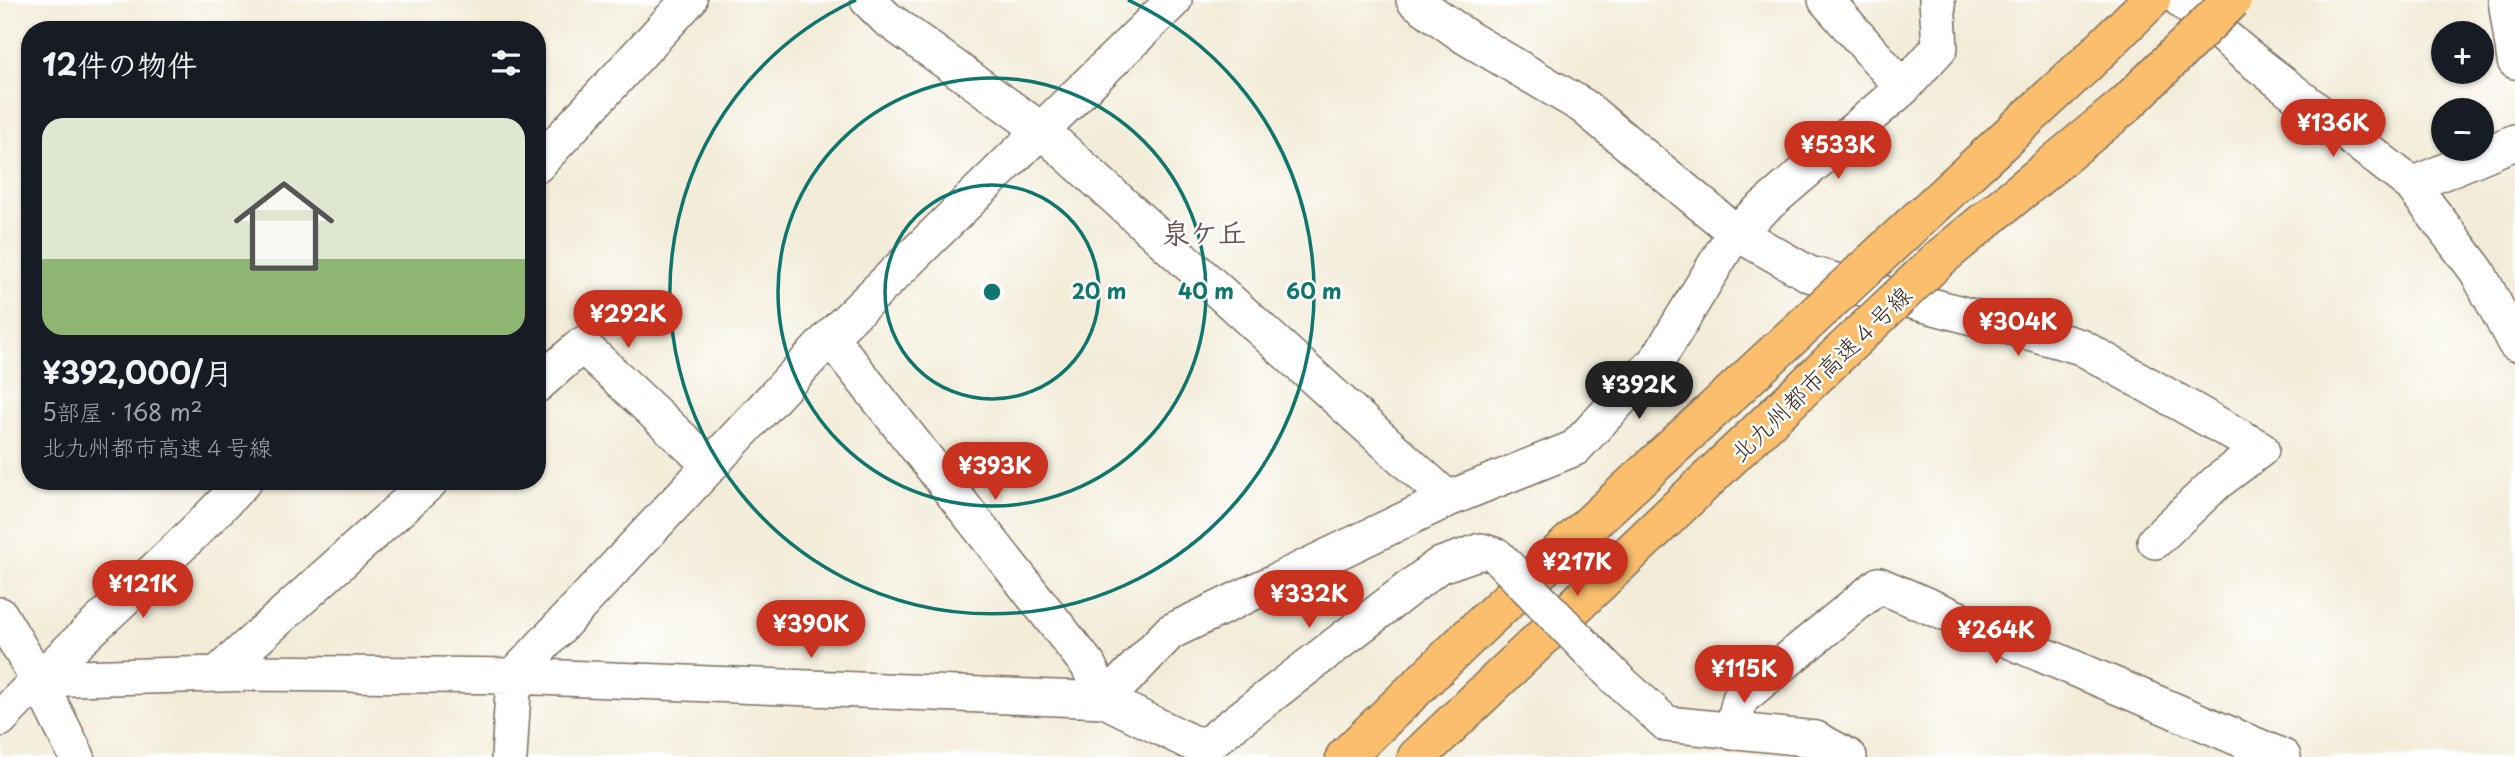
<!DOCTYPE html>
<html lang="ja">
<head>
<meta charset="utf-8">
<style>
	:root { --surface:#171b24; --page:#20242c; --text:#f1f3f6; --muted:#9ea1a6; --line:#363941; --accent:#c8321e }
	body { margin:0; font-family:"Playpen Sans","Klee One",sans-serif; background:var(--page); color:var(--text); height:100vh; display:flex; flex-direction:column; font-size:26px; white-space:nowrap }
	* { box-sizing:border-box; margin:0 }
	p { font-size:23px; color:var(--muted) }
	.icon { flex:none; width:38px; height:38px; fill:none; stroke:currentColor; stroke-width:2; stroke-linecap:round; stroke-linejoin:round }
	.map { position:relative; flex:1; overflow:hidden }
	.panel { position:absolute; left:21px; top:21px; width:525px; height:469px; display:flex; flex-direction:column; background:var(--surface); border-radius:28px; box-shadow:0 2px 5px #0004 }
	.panel>* { flex:none }
	.controls { position:absolute; left:2431px; top:21px; display:grid; gap:14px }
	.controls a { display:grid; place-items:center; width:63px; height:63px; border-radius:50%; background:var(--surface); box-shadow:0 2px 5px #0004; font-size:35px }
	.price { position:absolute; translate:-50% -60px; padding:0 16px; border-radius:24px; background:var(--accent); color:#fff; font-size:23px; line-height:46px; filter:drop-shadow(0 2px 4px #0008) }
	.price::after { content:''; position:absolute; left:50%; top:42px; width:21px; height:16px; margin-left:-10px; background:inherit; clip-path:polygon(0 0,100% 0,50% 100%) }
	.price.selected { background:#222; color:#fff }
	ul { padding:0; list-style:none }
	li { display:grid; align-content:center; gap:14px; height:371px; padding:0 21px }
	li+li { border-top:2px solid var(--line) }
	li span { display:grid; place-items:center; height:217px; border-radius:21px; color:#555 }
	li>.icon { margin-inline-start:auto }
	span .icon { width:126px; height:126px; fill:#fffc; stroke-width:1 }
	li b { font-size:30px }
	h2 { display:flex; justify-content:space-between; align-items:center; height:84px; padding:0 21px; font-size:30px }
	.map>svg:first-child { display:block }
</style>
</head>
<body>
<div class="map">
<svg width="2515" height="757" viewBox="0 0 2515 757">
	<rect width="100%" height="100%" fill="#fff"/>
	<filter id="ink" filterUnits="userSpaceOnUse"><feTurbulence type="fractalNoise" baseFrequency=".0143" numOctaves="2"/><feDisplacementMap in="SourceGraphic" scale="14" xChannelSelector="R" yChannelSelector="G"/><feConvolveMatrix kernelMatrix="1 2 1 2 8 2 1 2 1" color-interpolation-filters="sRGB"/></filter>
	<filter id="wash" filterUnits="userSpaceOnUse"><feTurbulence type="fractalNoise" baseFrequency=".00686" numOctaves="4" result="noise"/><feDisplacementMap in="SourceGraphic" scale="28" xChannelSelector="R" yChannelSelector="G"/><feGaussianBlur stdDeviation="1.57" result="paint"/><feColorMatrix in="noise" values="0 0 0 0 0 0 0 0 0 0 0 0 0 0 0 0 0 1.4 0 .05"/><feComposite in="paint" operator="in"/></filter>
	<g filter="url(#wash)">
		<rect width="100%" height="100%" fill="#f2ecd8"/>
	</g>
	<g filter="url(#ink)">
		<g fill="none" stroke-linecap="round" stroke-linejoin="round">
			<!-- minor casing -->
			<g stroke="#7b6e5f" stroke-width="38">
				<path id="minor" d="M868,0L886,18L1041,130L1448,499
					M1414,0L1466,37L1583,106L1735,232L1809,274L2011,327L2081,347L2261,449L2217,482L2155,541
					M1826,0L1903,88
					M2181,0L2246,55L2412,185L2515,142
					M2506,0L2515,61
					M537,165L689,0
					M2412,185L2477,271L2515,343
					M830,337L1088,665L1105,700
					M537,385L582,345L710,465
					M0,615L38,679L77,757
					M217,674L431,481
					M38,679L256,673L514,676L1105,700L1190,742L1205,746L1438,566L1481,551L1497,556
					M1617,679L1667,724L1816,739L1849,757
					M1105,700L1170,632L1448,499L1575,448L1658,359L1735,232L1903,88L1940,47L1937,0
					M0,719C78,636 167,565 244,481
					M1732,732L1740,699L1879,585L2283,757
					M509,757L514,676L830,337L1174,0"/>
			</g>
			<!-- highway casing -->
			<g stroke="#7b6e5f" stroke-width="41">
				<path id="highway" d="M1913,224L2085,65L2151,0
					M1940,258L2125,105
					M1345,757L1478,628L1810,320
					M1417,757L1840,353"/>
			</g>
			<!-- minor -->
			<use href="#minor" stroke="#fff" stroke-width="35"/>
			<!-- highway -->
			<use href="#highway" stroke="#fabe6d" stroke-width="38"/>
			<!-- minor-bridge casing -->
			<g stroke="#7b6e5f" stroke-width="38" stroke-linecap="butt">
				<path id="minor-bridge" d="M1497,556L1617,679"/>
			</g>
			<!-- highway-bridge casing -->
			<g stroke="#7b6e5f" stroke-width="41" stroke-linecap="butt">
				<path id="highway-bridge" d="M2125,105L2232,0
					M1810,320L1913,224
					M1840,353L1940,258"/>
			</g>
			<!-- minor-bridge -->
			<use href="#minor-bridge" stroke="#fff" stroke-width="35"/>
			<!-- highway-bridge -->
			<use href="#highway-bridge" stroke="#fabe6d" stroke-width="38"/>
		</g>
	</g>
	<!-- distance rings -->
	<g fill="none" stroke="#0f766e" stroke-width="3.5">
		<circle cx="992" cy="292" r="107"/>
		<circle cx="992" cy="292" r="214"/>
		<path d="M1128 0A322 322 0 1 1 856 0"/>
	</g>
	<g text-anchor="middle" dominant-baseline="central" stroke-width="5" stroke-linejoin="round" paint-order="stroke">
		<!-- street labels -->
		<g font-size="24" fill="#3b2a1e" stroke="#fff">
			<text transform="translate(1820 373) rotate(-44)">北九州都市高速４号線</text>
		</g>
		<!-- quarter labels -->
		<g font-size="28" font-weight="bold" fill="#6b4f51" stroke="#fff">
			<text x="1204" y="231">泉ケ丘</text>
		</g>
	</g>
	<circle cx="992" cy="292" r="10" fill="#0f766e" stroke="#fff" stroke-width="3.5"/>
	<g font-size="21" text-anchor="middle" font-weight="bold" fill="#0f766e" stroke="#fff" stroke-width="5" stroke-linejoin="round" paint-order="stroke">
		<text x="1099" y="299">20 m</text>
		<text x="1206" y="299">40 m</text>
		<text x="1314" y="299">60 m</text>
	</g>
</svg>
<div class="controls">
<a>+</a>
<a>−</a>
</div>
<b class="price" style="left:2333px;top:159px">¥136K</b>
<b class="price" style="left:1838px;top:181px">¥533K</b>
<b class="price" style="left:628px;top:350px">¥292K</b>
<b class="price" style="left:2018px;top:358px">¥304K</b>
<b class="price selected" style="left:1639px;top:421px">¥392K</b>
<b class="price" style="left:995px;top:502px">¥393K</b>
<b class="price" style="left:1577px;top:598px">¥217K</b>
<b class="price" style="left:143px;top:620px">¥121K</b>
<b class="price" style="left:1309px;top:630px">¥332K</b>
<b class="price" style="left:811px;top:660px">¥390K</b>
<b class="price" style="left:1996px;top:666px">¥264K</b>
<b class="price" style="left:1744px;top:705px">¥115K</b>
<section class="panel">
<h2>12件の物件<svg class="icon" aria-label="filters" viewBox="0 0 24 24"><path d="M4 7h16M4 17h16"/><circle cx="9" cy="7" r="2"/><circle cx="15" cy="17" r="2"/></svg></h2>
<ul>
<li><span style="background:linear-gradient(#dfe7d0 65%,#8fb573 0)"><svg class="icon" aria-label="home" viewBox="0 0 24 24"><path d="M3 11l9-7 9 7M6 9v11h12V9"/></svg></span><div><b>¥392,000/月</b><p>5部屋 · 168 m²</p><p>北九州都市高速４号線</p></div></li>
</ul>
</section>
</div>
</body>
</html>
